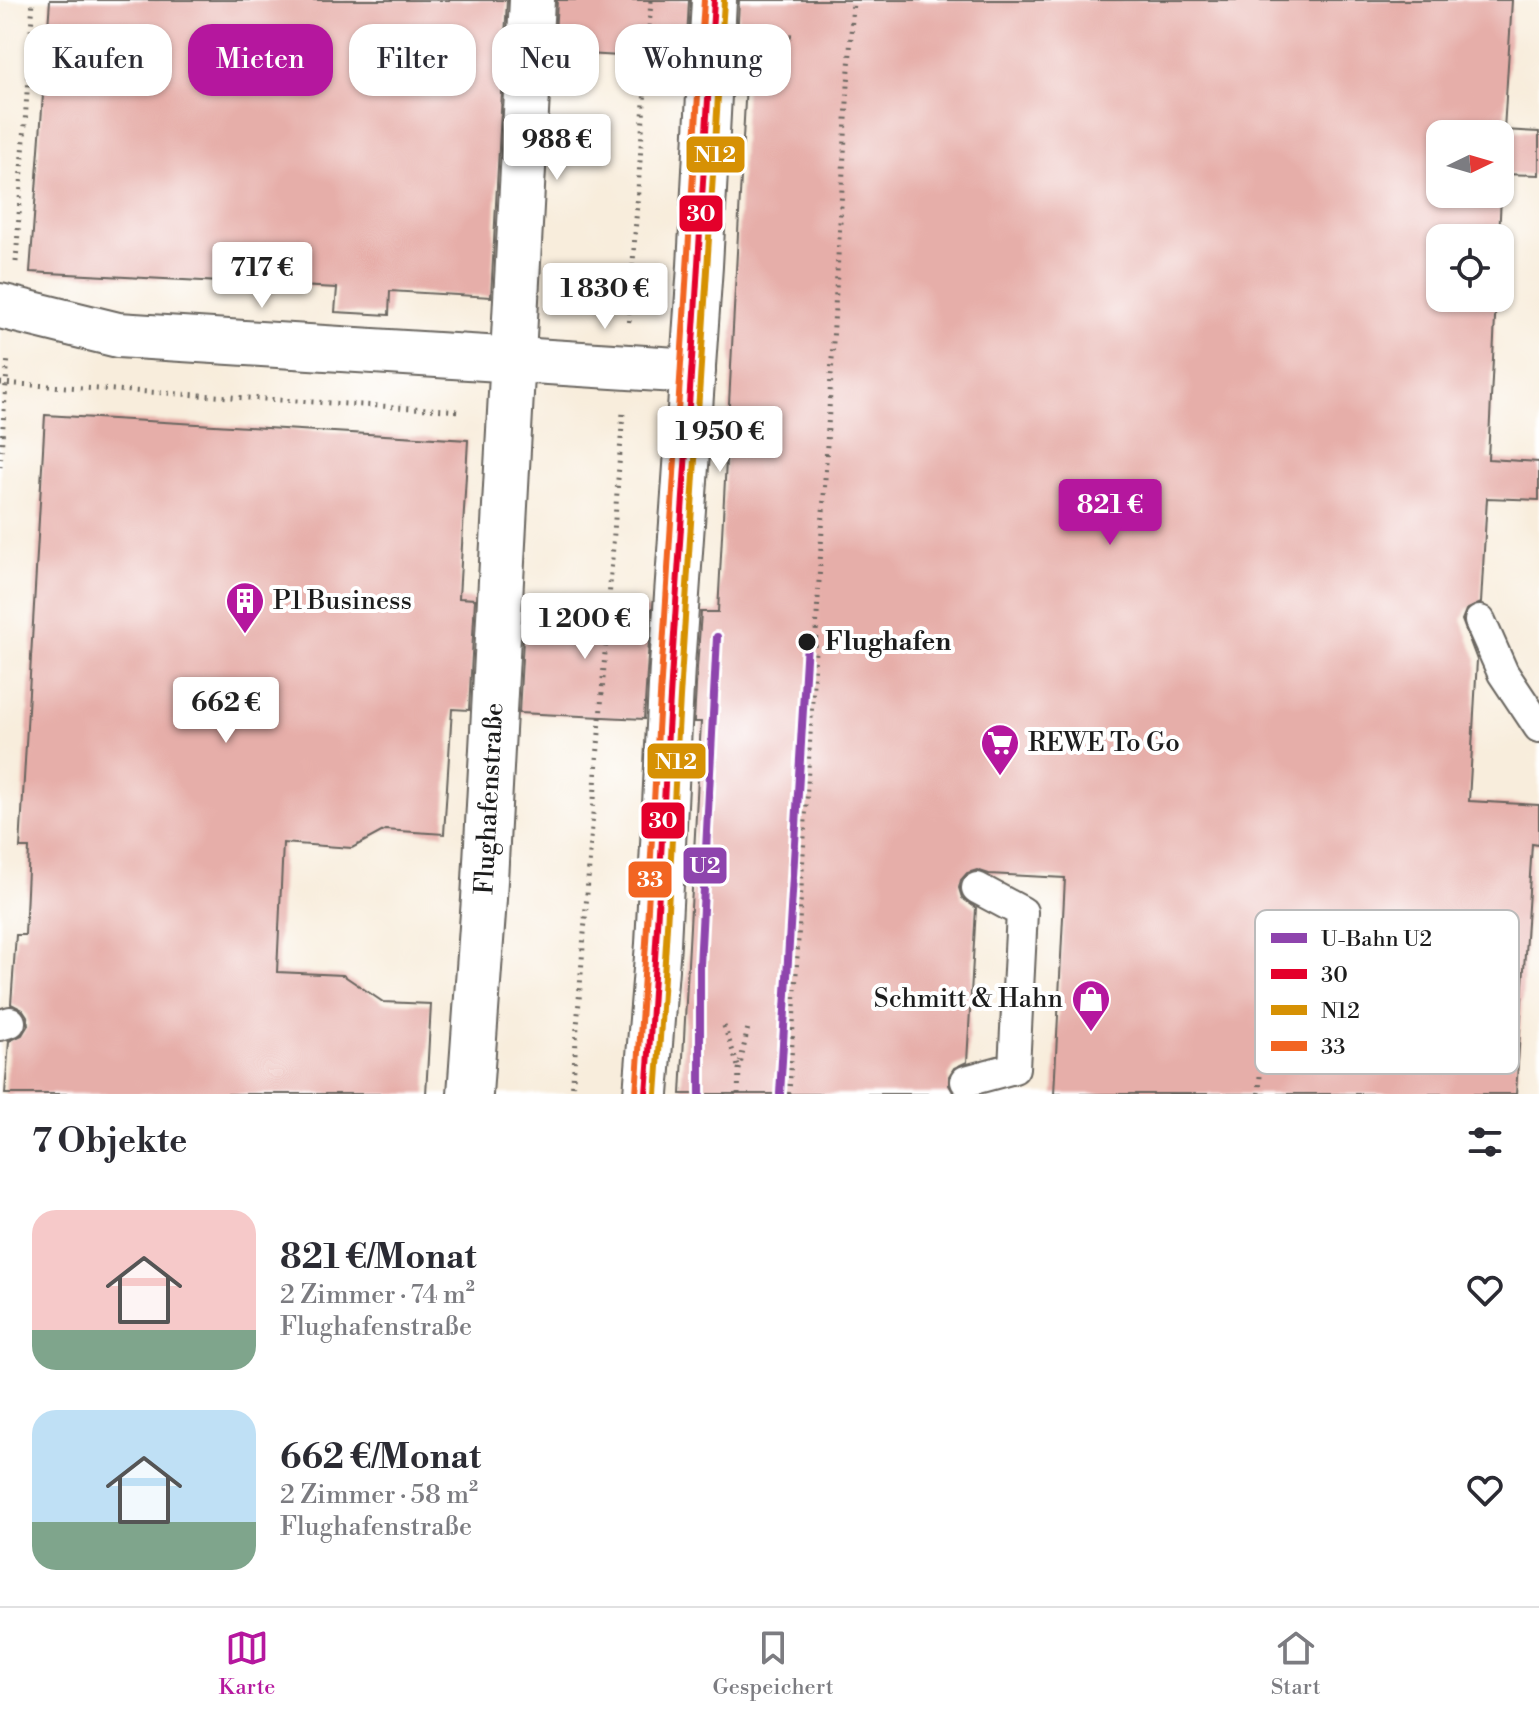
<!DOCTYPE html>
<html lang="de">
<head>
<meta charset="utf-8">
<style>
	:root { --surface:#fff; --page:#f2f2f3; --text:#2b2b33; --muted:#7c7c81; --line:#e1e1e2; --accent:#b5179e }
	body { margin:0; font-family:"Libre Bodoni",serif; background:var(--page); color:var(--text); height:100vh; display:flex; flex-direction:column; font-size:30px; white-space:nowrap }
	* { box-sizing:border-box; margin:0 }
	p { font-size:26px; color:var(--muted) }
	.icon { flex:none; width:44px; height:44px; fill:none; stroke:currentColor; stroke-width:2; stroke-linecap:round; stroke-linejoin:round }
	.map { position:relative; height:1094px; overflow:hidden }
	.details { display:flex; flex-direction:column; background:var(--surface); flex:1 }
	.details>* { flex:none }
	.guide { position:absolute; left:24px; top:24px; width:800px; height:72px; display:flex; gap:16px }
	.needle { width:52px; rotate:85deg }
	.buttons { position:absolute; left:1426px; top:120px; display:grid; gap:16px }
	.buttons a { display:grid; place-items:center; width:88px; height:88px; border-radius:16px; background:var(--surface); box-shadow:0 2px 6px #0004; font-size:40px }
	.price { position:absolute; translate:-50% -68px; padding:0 18px; border-radius:8px; background:#fff; color:#222; font-size:26px; line-height:52px; filter:drop-shadow(0 2px 4px #0008) }
	.price::after { content:''; position:absolute; left:50%; top:48px; width:24px; height:18px; margin-left:-12px; background:inherit; clip-path:polygon(0 0,100% 0,50% 100%) }
	.price.selected { background:var(--accent); color:#fff }
	ul { padding:0; list-style:none }
	li { display:flex; align-items:center; gap:24px; height:200px; padding:0 32px }
	li span { display:grid; place-items:center; flex:none; width:224px; height:160px; border-radius:24px; color:#555 }
	li>.icon { margin-inline-start:auto }
	span .icon { width:96px; height:96px; fill:#fffc; stroke-width:1 }
	li b { font-size:34px }
	h2 { display:flex; justify-content:space-between; align-items:center; height:96px; padding:0 32px; font-size:34px }
	.chip { padding:0 28px; border-radius:24px; background:var(--surface); box-shadow:0 2px 6px #0004; font-size:28px; line-height:72px }
	.chip.selected { background:var(--accent); color:#fff }
	.tabs { display:flex; justify-content:space-around; align-items:center; height:112px; border-top:2px solid var(--line); background:var(--surface); font-size:22px; color:var(--muted) }
	.tabs a { display:grid; justify-items:center; gap:4px }
	.tabs .selected { color:var(--accent) }
	.map>svg:first-child { display:block }
</style>
</head>
<body>
<div class="map">
<svg width="1539" height="1094" viewBox="0 0 1539 1094">
	<rect width="100%" height="100%" fill="#fff"/>
	<filter id="ink" filterUnits="userSpaceOnUse"><feTurbulence type="fractalNoise" baseFrequency=".0125" numOctaves="2"/><feDisplacementMap in="SourceGraphic" scale="16" xChannelSelector="R" yChannelSelector="G"/><feConvolveMatrix kernelMatrix="1 2 1 2 8 2 1 2 1" color-interpolation-filters="sRGB"/></filter>
	<filter id="wash" filterUnits="userSpaceOnUse"><feTurbulence type="fractalNoise" baseFrequency=".006" numOctaves="4" result="noise"/><feDisplacementMap in="SourceGraphic" scale="32" xChannelSelector="R" yChannelSelector="G"/><feGaussianBlur stdDeviation="1.8" result="paint"/><feColorMatrix in="noise" values="0 0 0 0 0 0 0 0 0 0 0 0 0 0 0 0 0 1.4 0 .05"/><feComposite in="paint" operator="in"/></filter>
	<g filter="url(#wash)">
		<rect width="100%" height="100%" fill="#f8eddc"/>
		<g id="blocks">
			<!-- building -->
			<path fill="#e6aea9" fill-rule="evenodd" d="M50,0H507L491,297L390,291L389,315L335,312L337,288L30,272Z
				M557,0H689L686,60L554,52Z
				M739,0H1512L1504,130L1539,132V175L1502,174L1499,238H1440V298H1496L1488,459L1539,462V500L1487,498L1481,603L1466,610L1462,620L1477,660L1469,801L1539,805V845L1532,844L1516,1094H1054L1065,878L989,874L977,870L967,873L961,880L959,888L962,898L976,908L967,1062L954,1068L949,1076V1085L954,1094H681L701,722H694L697,668L701,612H718L747,63H736ZM1440,134H1500V194H1440Z
				M45,415L468,440L459,598L475,599L469,710L452,709L444,834L385,830L352,848L283,843L277,972L343,975L383,1002L431,1004L426,1094H5L9,1041L22,1035L28,1025L27,1016L23,1010L11,1004L16,935H25L29,848H20Z
				M525,602L651,609L644,719L519,713Z"/>
		</g>
	</g>
	<g filter="url(#ink)">
		<use href="#blocks" fill-opacity="0" stroke="#69655f" stroke-width="2"/>
		<g fill="none" stroke-linecap="round" stroke-linejoin="round">
			<!-- lane casing -->
			<g stroke="#69655f" stroke-width="34">
				<path id="lane" d="M1480,621L1503,673L1539,727
					M0,1025L10,1022
					M966,1081L1014,1068L1022,912L977,888"/>
			</g>
			<!-- street casing -->
			<g stroke="#69655f" stroke-width="48">
				<g id="street">
					<path d="M0,306L118,335L693,371"/>
					<path id="s1" d="M470,1094L484,899L532,0"/>
					<path d="M646,1094L658,944L672,666L700,266L714,0"/>
				</g>
			</g>
			<!-- path -->
			<path stroke="#69655f" stroke-width="5" stroke-dasharray="2 6" stroke-linecap="butt" d="M758,33L793,36
				M16,262L33,0
				M629,322L651,0
				M0,383L462,411
				M0,467L8,356
				M724,1026L739,1069
				M701,1067L702,1037
				M572,1094L623,412
				M738,1094L739,1070L748,1027
				M789,1094L853,0
				M1259,1094L1265,981"/>
			<!-- lane -->
			<use href="#lane" stroke="#fff" stroke-width="30"/>
			<!-- street -->
			<use href="#street" stroke="#fff" stroke-width="44"/>
			<!-- bus-1 casing -->
			<g stroke="#fff" stroke-width="12">
				<path id="bus-1" d="M646,1094C657,951 663,808 672,665C686,443 702,222 714,0"/>
			</g>
			<!-- bus-2 casing -->
			<g stroke="#fff" stroke-width="12">
				<path id="bus-2" d="M656,1094C667,951 673,808 682,665C696,443 712,222 724,1"/>
			</g>
			<!-- bus-3 casing -->
			<g stroke="#fff" stroke-width="12">
				<path id="bus-3" d="M636,1093C647,950 653,807 662,664C676,443 692,222 704,0"/>
			</g>
			<!-- bus-1 -->
			<use href="#bus-1" stroke="#e4002b" stroke-width="6"/>
			<!-- bus-2 -->
			<use href="#bus-2" stroke="#d69104" stroke-width="6"/>
			<!-- bus-3 -->
			<use href="#bus-3" stroke="#f26522" stroke-width="6"/>
			<!-- metro-1 casing -->
			<g stroke="#fff" stroke-width="14">
				<path id="metro-1" d="M700,1094V966L717,637
					M780,1094L807,642"/>
			</g>
			<!-- metro-1 -->
			<use href="#metro-1" stroke="#8e44ad" stroke-width="8"/>
		</g>
	</g>
	<!-- icons -->
	<defs>
		<g id="building-pin" transform="scale(2)"><path d="M0 17L-7.5 6A9.5 9.5 0 1 1 7.5 6Z" fill="#b5179e" stroke="#fff"/><path d="M-4-6H4V6H1V3H-1V6H-4ZM-2.5-4.3h1.7v1.8h-1.7ZM.8-4.3h1.7v1.8H.8ZM-2.5-1h1.7V.8h-1.7ZM.8-1h1.7V.8H.8Z" fill="#fff"/></g>
		<g id="supermarket-pin" transform="scale(2)"><path d="M0 17L-7.5 6A9.5 9.5 0 1 1 7.5 6Z" fill="#b5179e" stroke="#fff"/><path d="M-6-5.5h2.5l.6 2H6L4.5 2H-2.5L-4.4-4H-6ZM-1.5 3.2a1.3 1.3 0 1 0 .1 0ZM3 3.2a1.3 1.3 0 1 0 .1 0Z" fill="#fff"/></g>
		<g id="shop-pin" transform="scale(2)"><path d="M0 17L-7.5 6A9.5 9.5 0 1 1 7.5 6Z" fill="#b5179e" stroke="#fff"/><path d="M-5-2.5h2.3a2.7 3.5 0 0 1 5.4 0H5L5.5 6h-11ZM-1.5-2.5h3a1.5 2.3 0 0 0-3 0Z" fill="#fff"/></g>
	</defs>
	<g fill-rule="evenodd">
		<use href="#building-pin" x="245" y="601"/>
		<use href="#supermarket-pin" x="1000" y="743"/>
		<use href="#shop-pin" x="1091" y="999"/>
	</g>
	<!-- markers -->
	<circle fill="#1c1c1c" stroke="#fff" stroke-width="3" cx="807" cy="642" r="10"/>
	<g text-anchor="middle" dominant-baseline="central" stroke-width="8" stroke-linejoin="round" paint-order="stroke">
		<!-- poi labels -->
		<g font-size="26" fill="#1c1c1c" stroke="#fff" text-anchor="start">
			<text x="273" y="601">P1 Business</text>
			<text x="1028" y="743">REWE To Go</text>
			<text x="1063" y="999" text-anchor="end">Schmitt &amp; Hahn</text>
		</g>
		<!-- stop labels -->
		<g font-size="26" font-weight="bold" fill="#1c1c1c" stroke="#fff" text-anchor="start">
			<text x="825" y="642">Flughafen</text>
		</g>
		<!-- street labels -->
		<g font-size="26" fill="#1c1c1c" stroke="#fff">
			<text stroke="none"><textPath href="#s1" startOffset="296">Flughafenstraße</textPath></text>
		</g>
	</g>
	<!-- legend -->
	<rect x="1255" y="910" width="264" height="164" rx="12" fill="#fff" stroke="#bbb" stroke-width="2"/>
	<rect x="1271" y="933" width="36" height="10" fill="#8e44ad"/>
	<rect x="1271" y="969" width="36" height="10" fill="#e4002b"/>
	<rect x="1271" y="1005" width="36" height="10" fill="#d69104"/>
	<rect x="1271" y="1041" width="36" height="10" fill="#f26522"/>
	<g font-size="22" fill="#1c1c1c">
		<text x="1321" y="946">U-Bahn U2</text>
		<text x="1321" y="982">30</text>
		<text x="1321" y="1018">N12</text>
		<text x="1321" y="1054">33</text>
	</g>
	<g stroke="#fff" stroke-width="3">
		<rect x="685" y="135" width="61" height="39" rx="8" fill="#d69104"/>
		<rect x="678" y="194" width="46" height="39" rx="8" fill="#e4002b"/>
		<rect x="646" y="742" width="61" height="38" rx="8" fill="#d69104"/>
		<rect x="640" y="801" width="46" height="39" rx="8" fill="#e4002b"/>
		<rect x="682" y="846" width="46" height="39" rx="8" fill="#8e44ad"/>
		<rect x="627" y="860" width="46" height="39" rx="8" fill="#f26522"/>
	</g>
	<g font-size="22" text-anchor="middle" font-weight="bold" fill="#fff">
		<text x="715" y="162">N12</text>
		<text x="701" y="221">30</text>
		<text x="676" y="769">N12</text>
		<text x="663" y="828">30</text>
		<text x="705" y="873">U2</text>
		<text x="650" y="887">33</text>
	</g>
</svg>
<div class="buttons">
<a><svg class="needle" viewBox="-14 -14 28 28"><path d="M0-13l5 13h-10z" fill="#e53935"/><path d="M0 13l5-13h-10z" fill="#7c7c81"/></svg></a>
<a><svg class="icon" aria-label="locate" viewBox="0 0 24 24"><circle cx="12" cy="12" r="6"/><path d="M12 2v4M12 18v4M2 12h4M18 12h4"/></svg></a>
</div>
<b class="price" style="left:557px;top:182px">988 €</b>
<b class="price" style="left:262px;top:310px">717 €</b>
<b class="price" style="left:605px;top:331px">1 830 €</b>
<b class="price" style="left:720px;top:474px">1 950 €</b>
<b class="price selected" style="left:1110px;top:547px">821 €</b>
<b class="price" style="left:585px;top:661px">1 200 €</b>
<b class="price" style="left:226px;top:745px">662 €</b>
<div class="guide">
<a class="chip">Kaufen</a>
<a class="chip selected">Mieten</a>
<a class="chip">Filter</a>
<a class="chip">Neu</a>
<a class="chip">Wohnung</a>
</div>
</div>
<section class="details">
<h2>7 Objekte<svg class="icon" aria-label="filters" viewBox="0 0 24 24"><path d="M4 7h16M4 17h16"/><circle cx="9" cy="7" r="2"/><circle cx="15" cy="17" r="2"/></svg></h2>
<ul>
<li><span style="background:linear-gradient(#f6c9c9 75%,#7fa58c 0)"><svg class="icon" aria-label="home" viewBox="0 0 24 24"><path d="M3 11l9-7 9 7M6 9v11h12V9"/></svg></span><div><b>821 €/Monat</b><p>2 Zimmer · 74 m²</p><p>Flughafenstraße</p></div><svg class="icon" aria-label="heart" viewBox="0 0 24 24"><path d="M12 20l-8-8c-3-5 5-10 8-4 3-6 11-1 8 4z"/></svg></li>
<li><span style="background:linear-gradient(#bfe0f5 70%,#7fa58c 0)"><svg class="icon" aria-label="home" viewBox="0 0 24 24"><path d="M3 11l9-7 9 7M6 9v11h12V9"/></svg></span><div><b>662 €/Monat</b><p>2 Zimmer · 58 m²</p><p>Flughafenstraße</p></div><svg class="icon" aria-label="heart" viewBox="0 0 24 24"><path d="M12 20l-8-8c-3-5 5-10 8-4 3-6 11-1 8 4z"/></svg></li>
</ul>
</section>
<nav class="tabs">
<a class="selected"><svg class="icon" aria-label="map" viewBox="0 0 24 24"><path d="M3 6l6-2 6 2 6-2v14l-6 2-6-2-6 2zM9 4v14M15 6v14"/></svg>Karte</a>
<a><svg class="icon" aria-label="saved" viewBox="0 0 24 24"><path d="M7 4h10v16l-5-4-5 4z"/></svg>Gespeichert</a>
<a><svg class="icon" aria-label="home" viewBox="0 0 24 24"><path d="M3 11l9-7 9 7M6 9v11h12V9"/></svg>Start</a>
</nav>
</body>
</html>
